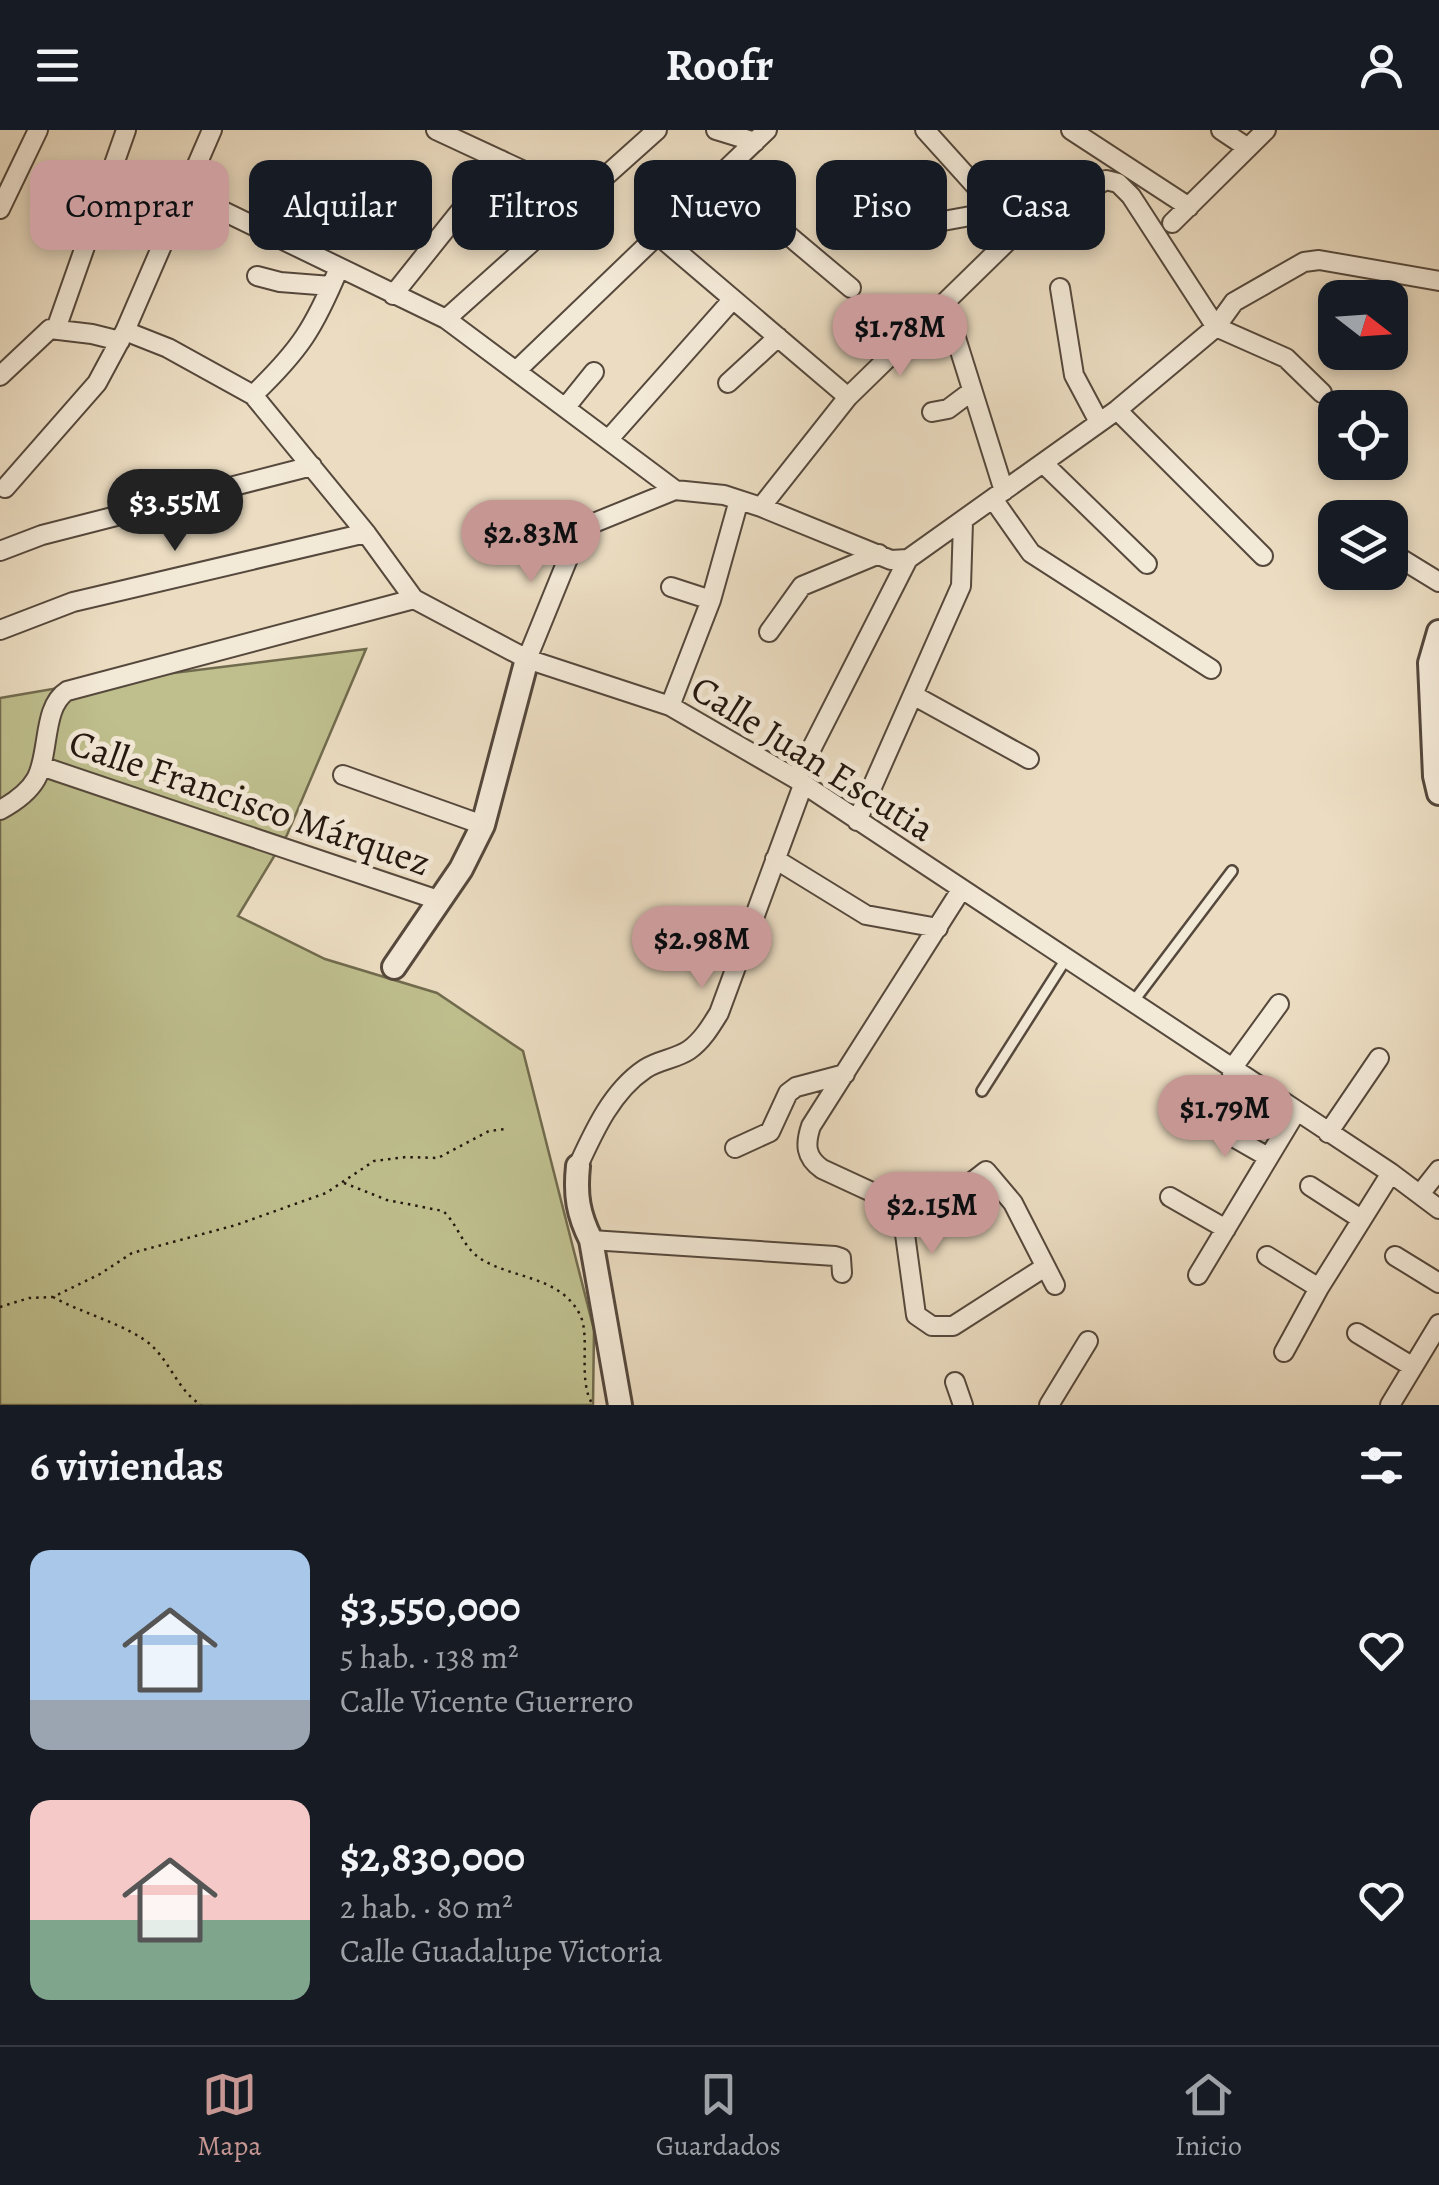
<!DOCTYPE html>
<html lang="es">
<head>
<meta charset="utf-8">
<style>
	:root { --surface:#171b24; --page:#20242c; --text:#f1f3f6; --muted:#9ea1a6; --line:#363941; --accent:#c59692 }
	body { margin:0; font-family:Alegreya,serif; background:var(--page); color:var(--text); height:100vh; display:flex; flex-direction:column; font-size:38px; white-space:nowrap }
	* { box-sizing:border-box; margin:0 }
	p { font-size:32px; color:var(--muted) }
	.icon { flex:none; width:55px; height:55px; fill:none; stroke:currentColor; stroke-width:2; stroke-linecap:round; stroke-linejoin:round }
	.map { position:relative; height:1275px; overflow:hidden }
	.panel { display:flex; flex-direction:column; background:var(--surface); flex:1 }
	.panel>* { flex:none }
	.hud { position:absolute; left:30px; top:30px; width:1380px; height:90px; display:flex; gap:20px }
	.needle { width:65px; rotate:107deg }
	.tools { position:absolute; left:1318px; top:150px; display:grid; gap:20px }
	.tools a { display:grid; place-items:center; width:90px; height:90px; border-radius:20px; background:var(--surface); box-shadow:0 5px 15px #0003; font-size:50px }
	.price { position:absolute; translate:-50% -85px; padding:0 22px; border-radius:35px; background:var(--accent); color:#111; font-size:32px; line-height:65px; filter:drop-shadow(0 2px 5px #0008) }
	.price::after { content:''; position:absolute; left:50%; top:60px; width:30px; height:22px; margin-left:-15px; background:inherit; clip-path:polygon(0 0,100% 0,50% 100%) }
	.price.active { background:#222; color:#fff }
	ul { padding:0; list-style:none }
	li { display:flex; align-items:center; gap:30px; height:250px; padding:0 30px }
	li span { display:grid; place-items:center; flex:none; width:280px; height:200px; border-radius:20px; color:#555 }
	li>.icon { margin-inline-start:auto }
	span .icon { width:120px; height:120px; fill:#fffc; stroke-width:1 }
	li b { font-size:42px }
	h2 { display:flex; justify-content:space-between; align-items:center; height:120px; padding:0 30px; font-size:42px }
	.chip { padding:0 35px; border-radius:20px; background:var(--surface); box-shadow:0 5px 15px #0003; font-size:35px; line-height:90px }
	.chip.active { background:var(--accent); color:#111 }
	header { display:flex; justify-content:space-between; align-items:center; height:130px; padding:0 30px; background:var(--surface); font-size:45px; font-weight:700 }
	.tab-bar { display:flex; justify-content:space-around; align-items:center; height:140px; border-top:2px solid var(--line); background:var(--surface); font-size:28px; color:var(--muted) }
	.tab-bar a { display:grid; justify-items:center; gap:5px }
	.tab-bar .active { color:var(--accent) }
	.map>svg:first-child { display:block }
</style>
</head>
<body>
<header><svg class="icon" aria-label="menu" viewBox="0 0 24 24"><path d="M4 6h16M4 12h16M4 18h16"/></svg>Roofr<svg class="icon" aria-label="person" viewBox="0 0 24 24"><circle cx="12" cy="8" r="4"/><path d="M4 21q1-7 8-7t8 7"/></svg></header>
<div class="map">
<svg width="1439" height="1275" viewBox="0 0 1439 1275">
	<rect width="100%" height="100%" fill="#ecddc2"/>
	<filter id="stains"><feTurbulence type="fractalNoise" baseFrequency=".002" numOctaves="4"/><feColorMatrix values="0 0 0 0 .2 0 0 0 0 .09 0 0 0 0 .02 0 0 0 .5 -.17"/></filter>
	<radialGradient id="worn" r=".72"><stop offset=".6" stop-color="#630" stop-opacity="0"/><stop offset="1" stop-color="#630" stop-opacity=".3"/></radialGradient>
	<!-- green -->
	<path fill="#bfbf8e" stroke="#716b4e" stroke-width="2.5" d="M366,519L287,705L238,786L325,829L437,863L523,921L594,1200L593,1275H0V568L76,555Z"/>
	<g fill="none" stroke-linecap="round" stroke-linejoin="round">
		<!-- service casing -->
		<g stroke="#55483c" stroke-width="14">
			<path id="service" d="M1133,872L1232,741
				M982,961L1066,829"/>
		</g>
		<!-- minor casing -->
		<g stroke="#55483c" stroke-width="22">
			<path id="minor" d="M436,0L582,68
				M716,0L755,12
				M925,0L1017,102
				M1071,0L1189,77
				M1221,0L1248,18
				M719,47L851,158
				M186,63L446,189L675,360L724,365L761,377L891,430L908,429L1117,280L1216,197L1234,172L1304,132L1319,130L1439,151
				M0,79L38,0
				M932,93L998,81
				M1172,93L1266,0
				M659,106L848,267
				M257,146L280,152L331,156
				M1060,158L1074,245L1099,292
				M393,165L501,30
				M945,173L1004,361
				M446,189L657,0
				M1216,197L1286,228L1322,263
				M56,199L126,0
				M125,201L168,218L253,265L366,403L414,469L527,529L670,576L796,649L1391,1043L1439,1079
				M516,241L767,0
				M0,246L50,199L92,204L120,211
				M728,253L778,207
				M253,265C300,220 314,198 339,138
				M565,278L594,242
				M1117,280L1263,426
				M932,282L948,279L972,261
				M608,310L733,169
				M1043,333L1147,434
				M5,358L97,253L125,201L212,0
				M993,369L1031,423L1211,539
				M761,377L848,267L1017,102L1106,50L1118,53L1131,66L1216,197
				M537,416L675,360
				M0,421L42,405L312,336
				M1390,422L1439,452
				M671,457L711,470
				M0,500L73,472L366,403
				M769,502L802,456L879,424
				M527,529L580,399
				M913,565L1029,629
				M670,576L711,470L739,370
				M41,636L438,770
				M343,645L483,695
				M796,649L908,429
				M0,680C13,673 28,663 36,649C50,624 42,577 67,561L414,469
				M857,691L961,456L963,392
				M775,729L866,785L938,798
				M961,760L811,996C805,1014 805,1027 822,1039L889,1070L902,1082L933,1088L943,1085L959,1062L986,1041L1013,1073L1055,1155
				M1231,940L1279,874
				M1205,991L1268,1027
				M1328,1003L1379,928
				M735,1018L770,1002L788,963L796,957L845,944
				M578,1036C594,1001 612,961 645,939C658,930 676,929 689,920C702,911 711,896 719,883L803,655
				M1310,1056L1361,1089
				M1420,1064L1439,1040
				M1170,1067L1226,1099
				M902,1082L916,1185L932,1196H953L1045,1137
				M591,1110L835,1126L841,1128L842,1143
				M1267,1126L1319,1158
				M1395,1126L1439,1153
				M1198,1145L1296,982
				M1357,1203L1413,1237
				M1284,1222L1319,1158L1391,1043
				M955,1252L963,1275
				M1049,1275L1088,1211
				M1390,1275L1439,1194"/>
		</g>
		<!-- tertiary casing -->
		<g stroke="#55483c" stroke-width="28">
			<path id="tertiary" d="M1439,502L1430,533L1435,646L1439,663
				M394,837L461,739L483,695L527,529
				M578,1036C575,1065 578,1084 591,1110L620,1275"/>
		</g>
		<!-- path -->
		<path stroke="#23170f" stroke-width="2.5" stroke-dasharray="2.5 5" stroke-linecap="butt" d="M344,1053L387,1070L443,1081C458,1094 462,1117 481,1129C513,1149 561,1146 580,1185C591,1206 577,1251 593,1275
			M53,1167C81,1183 131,1196 152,1216C171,1234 178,1260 201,1275
			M0,1177L29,1168L53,1167L100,1144L132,1123L236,1095L326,1063L374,1031L406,1027L438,1028L489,1001L505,999"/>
		<!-- service -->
		<use href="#service" stroke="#f3e9d7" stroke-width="9"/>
		<!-- minor -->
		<use href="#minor" stroke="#f3e9d7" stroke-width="18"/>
		<!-- tertiary -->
		<use href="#tertiary" stroke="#f3e9d7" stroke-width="22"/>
	</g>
	<g text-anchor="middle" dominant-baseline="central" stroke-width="10" stroke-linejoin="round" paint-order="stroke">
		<!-- street labels -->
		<g font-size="38" fill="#23170f" stroke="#f3e9d7">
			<text transform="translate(813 628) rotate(32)">Calle Juan Escutia</text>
			<text transform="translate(250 672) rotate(19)">Calle Francisco Márquez</text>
		</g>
	</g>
	<rect width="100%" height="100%" filter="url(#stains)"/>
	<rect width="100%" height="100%" fill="url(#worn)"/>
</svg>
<div class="tools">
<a><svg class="needle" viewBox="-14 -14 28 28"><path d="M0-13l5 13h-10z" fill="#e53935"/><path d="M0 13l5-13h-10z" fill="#9ea1a6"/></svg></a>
<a><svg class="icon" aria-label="locate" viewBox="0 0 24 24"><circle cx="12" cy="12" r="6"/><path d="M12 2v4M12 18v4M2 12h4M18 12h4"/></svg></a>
<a><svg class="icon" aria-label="layers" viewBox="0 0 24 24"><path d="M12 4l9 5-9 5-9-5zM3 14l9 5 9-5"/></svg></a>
</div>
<b class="price" style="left:900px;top:249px">$1.78M</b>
<b class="price active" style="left:175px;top:424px">$3.55M</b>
<b class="price" style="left:531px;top:455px">$2.83M</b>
<b class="price" style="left:702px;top:861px">$2.98M</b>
<b class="price" style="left:1225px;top:1030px">$1.79M</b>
<b class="price" style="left:932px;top:1127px">$2.15M</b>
<div class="hud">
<a class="chip active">Comprar</a>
<a class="chip">Alquilar</a>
<a class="chip">Filtros</a>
<a class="chip">Nuevo</a>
<a class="chip">Piso</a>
<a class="chip">Casa</a>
</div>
</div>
<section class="panel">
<h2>6 viviendas<svg class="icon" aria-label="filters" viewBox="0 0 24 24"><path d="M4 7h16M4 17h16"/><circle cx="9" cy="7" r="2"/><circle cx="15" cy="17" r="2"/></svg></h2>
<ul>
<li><span style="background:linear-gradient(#a9c7e8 75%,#9aa5b1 0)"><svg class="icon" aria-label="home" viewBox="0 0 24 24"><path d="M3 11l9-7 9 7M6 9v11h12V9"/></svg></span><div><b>$3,550,000</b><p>5 hab. · 138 m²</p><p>Calle Vicente Guerrero</p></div><svg class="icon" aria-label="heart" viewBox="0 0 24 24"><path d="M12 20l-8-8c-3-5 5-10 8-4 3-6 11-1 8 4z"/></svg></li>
<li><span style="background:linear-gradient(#f6c9c9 60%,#7fa58c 0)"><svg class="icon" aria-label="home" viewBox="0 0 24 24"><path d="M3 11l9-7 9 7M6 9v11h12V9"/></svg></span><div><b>$2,830,000</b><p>2 hab. · 80 m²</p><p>Calle Guadalupe Victoria</p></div><svg class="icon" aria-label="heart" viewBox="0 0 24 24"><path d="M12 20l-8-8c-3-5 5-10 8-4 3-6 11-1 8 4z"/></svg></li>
</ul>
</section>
<nav class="tab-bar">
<a class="active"><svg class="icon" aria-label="map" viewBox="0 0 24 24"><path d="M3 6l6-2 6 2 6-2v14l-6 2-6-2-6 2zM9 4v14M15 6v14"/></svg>Mapa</a>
<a><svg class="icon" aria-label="saved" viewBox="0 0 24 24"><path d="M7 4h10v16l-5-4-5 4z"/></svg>Guardados</a>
<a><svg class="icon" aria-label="home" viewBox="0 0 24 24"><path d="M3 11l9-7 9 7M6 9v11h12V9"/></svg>Inicio</a>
</nav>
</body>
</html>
